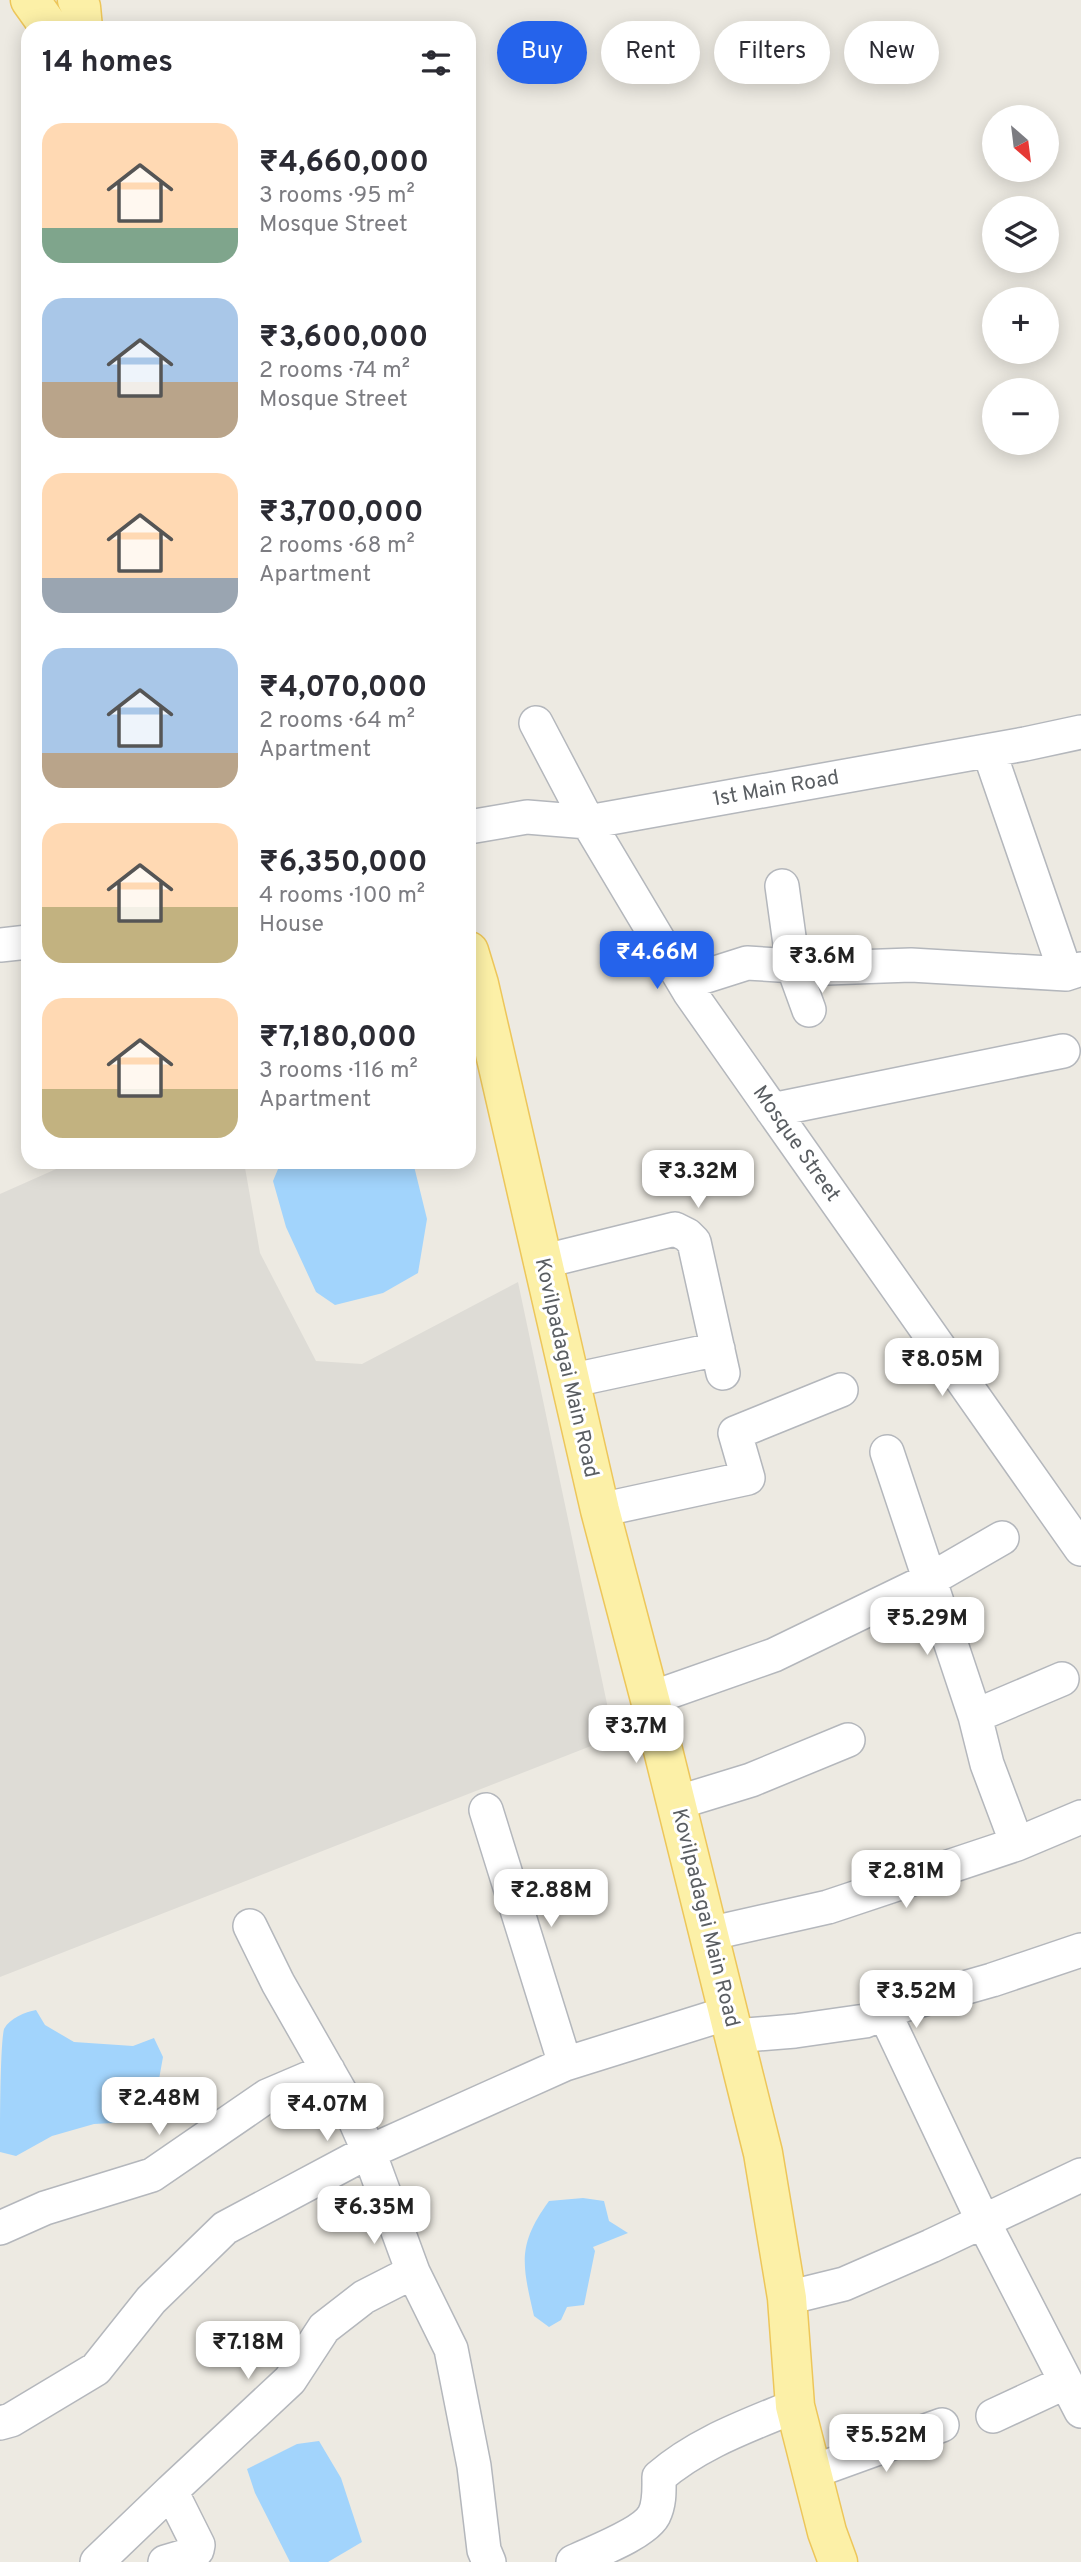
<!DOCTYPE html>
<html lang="en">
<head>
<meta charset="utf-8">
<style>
	:root { --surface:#fff; --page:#f7f7f7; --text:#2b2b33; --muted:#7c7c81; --accent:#2563eb }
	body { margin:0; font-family:Overpass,sans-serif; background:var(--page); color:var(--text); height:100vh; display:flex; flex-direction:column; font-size:26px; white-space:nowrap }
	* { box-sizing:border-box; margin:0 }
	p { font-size:23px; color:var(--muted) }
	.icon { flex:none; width:38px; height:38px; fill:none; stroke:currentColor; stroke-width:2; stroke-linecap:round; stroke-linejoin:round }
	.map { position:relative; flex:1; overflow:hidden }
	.drawer { position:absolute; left:21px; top:21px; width:455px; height:1148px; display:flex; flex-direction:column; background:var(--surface); border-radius:21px; box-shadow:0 4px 18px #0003 }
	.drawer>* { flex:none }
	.banner { position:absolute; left:497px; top:21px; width:478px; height:63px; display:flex; gap:14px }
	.needle { width:46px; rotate:152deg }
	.fabs { position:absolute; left:982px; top:105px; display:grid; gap:14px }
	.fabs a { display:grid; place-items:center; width:77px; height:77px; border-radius:50%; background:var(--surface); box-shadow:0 4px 18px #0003; font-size:35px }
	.price { position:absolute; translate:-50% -60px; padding:0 16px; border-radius:14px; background:#fff; color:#222; font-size:23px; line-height:46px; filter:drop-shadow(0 2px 4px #0008) }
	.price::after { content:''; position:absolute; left:50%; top:42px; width:21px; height:16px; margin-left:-10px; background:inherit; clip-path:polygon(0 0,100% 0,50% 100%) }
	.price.on { background:var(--accent); color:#fff }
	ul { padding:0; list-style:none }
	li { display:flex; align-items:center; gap:21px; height:175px; padding:0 21px }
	li span { display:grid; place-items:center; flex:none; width:196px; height:140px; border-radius:21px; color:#555 }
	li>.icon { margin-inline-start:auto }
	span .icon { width:84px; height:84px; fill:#fffc; stroke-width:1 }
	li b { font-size:30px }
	h2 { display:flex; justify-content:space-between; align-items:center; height:84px; padding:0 21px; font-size:30px }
	.tag { padding:0 24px; border-radius:32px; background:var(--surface); box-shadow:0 4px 18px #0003; font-size:24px; line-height:63px }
	.tag.on { background:var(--accent); color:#fff }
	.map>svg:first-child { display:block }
</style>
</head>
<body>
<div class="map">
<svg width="1081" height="2562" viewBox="0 0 1081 2562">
	<rect width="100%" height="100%" fill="#edeae2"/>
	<!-- industrial -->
	<path fill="#dedcd6" d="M72,1162H244L260,1253L316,1361L362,1364L518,1282L614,1737L0,1977V1194Z"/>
	<!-- water -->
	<path fill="#a2d4fc" d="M281,1162H413L427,1219L418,1273L383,1293L335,1305L316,1292L286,1227L273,1181Z
		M36,2010L45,2025L74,2042L133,2046L154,2038L163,2057L156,2096L136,2116L113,2123L94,2124L52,2136L16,2156L0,2152C0,2129 0,2045 4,2029C10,2018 25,2012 36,2010Z
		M583,2198L604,2201L609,2221L628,2233L593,2247L595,2251L584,2305L567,2307L561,2320L549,2327L534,2316C522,2264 517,2245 549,2201Z
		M319,2441L341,2478L362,2542L328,2562H290L255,2493L247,2469L297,2444Z"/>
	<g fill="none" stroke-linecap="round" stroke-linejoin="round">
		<!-- minor casing -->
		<g stroke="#b4b7bc" stroke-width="36">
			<path id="minor" d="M536,723L588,822L690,993L1081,1549
				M989,751L1066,974
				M469,827L527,817L588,822L1025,744L1081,732
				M782,886L793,966L809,1010
				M0,945L28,942
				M684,983L747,963L827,968L911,965L1066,974L1081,969
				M772,1110L1063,1051
				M541,1262L675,1229L687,1235L694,1242L723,1373
				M569,1381L718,1349
				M887,1452L975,1716L987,1764L1017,1844
				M600,1510L748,1478L735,1433L841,1390
				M649,1699L774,1655L931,1579L1002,1538
				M975,1716L1062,1679
				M676,1803L751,1780L848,1740
				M486,1810L565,2064
				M250,1926L278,1983L351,2111L369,2152L413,2272L451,2349L474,2466L484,2550L489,2562
				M708,1934L828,1907L1017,1844L1081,1817
				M885,2014L983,2221L1081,2411
				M734,2036L795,2031L865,2021L904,2005L992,1980L1081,1950
				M0,2228L45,2208L152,2175L267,2096L328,2070
				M787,2298L844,2284L931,2246L1081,2175
				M993,2416L1066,2382
				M0,2423L11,2420L96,2369L151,2300L225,2228L360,2156L565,2064L728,2013
				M812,2472L942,2425
				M97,2562L171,2491
				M165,2562L189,2555L197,2550L198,2545L171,2491L290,2380L324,2328L364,2297L413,2272
				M573,2562C594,2552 644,2534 654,2515C660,2503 659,2490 659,2477C698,2443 747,2426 795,2406"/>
		</g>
		<!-- major casing -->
		<g stroke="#edc65a" stroke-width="41">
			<path id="major" d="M30,0L50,28
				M77,0L81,7L83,28
				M469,951L479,984L600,1510L657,1726L763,2153L787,2298L795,2406L827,2532L838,2562"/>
		</g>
		<!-- minor -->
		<use href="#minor" stroke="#fff" stroke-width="33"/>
		<!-- major -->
		<use href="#major" stroke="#fcf0a7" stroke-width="38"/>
	</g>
	<g text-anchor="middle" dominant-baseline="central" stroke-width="6" stroke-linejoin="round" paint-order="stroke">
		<!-- street labels -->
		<g font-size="21" fill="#5a5e62" stroke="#fff">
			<text transform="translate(776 789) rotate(-10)">1st Main Road</text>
			<text transform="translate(796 1144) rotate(55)">Mosque Street</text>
			<text transform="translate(566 1368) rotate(77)">Kovilpadagai Main Road</text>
			<text transform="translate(705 1918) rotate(76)">Kovilpadagai Main Road</text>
		</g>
	</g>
</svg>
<div class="fabs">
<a><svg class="needle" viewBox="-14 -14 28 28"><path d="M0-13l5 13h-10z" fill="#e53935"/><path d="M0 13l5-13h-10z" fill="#7c7c81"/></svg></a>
<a><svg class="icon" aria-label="layers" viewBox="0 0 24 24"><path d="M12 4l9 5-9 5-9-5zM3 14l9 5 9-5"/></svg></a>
<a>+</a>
<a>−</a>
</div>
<b class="price on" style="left:657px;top:991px">₹4.66M</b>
<b class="price" style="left:822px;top:995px">₹3.6M</b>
<b class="price" style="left:698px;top:1210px">₹3.32M</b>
<b class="price" style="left:942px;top:1398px">₹8.05M</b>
<b class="price" style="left:927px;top:1657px">₹5.29M</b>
<b class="price" style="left:636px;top:1765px">₹3.7M</b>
<b class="price" style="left:906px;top:1910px">₹2.81M</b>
<b class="price" style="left:551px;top:1929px">₹2.88M</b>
<b class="price" style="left:916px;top:2030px">₹3.52M</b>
<b class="price" style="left:159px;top:2137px">₹2.48M</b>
<b class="price" style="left:327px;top:2143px">₹4.07M</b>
<b class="price" style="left:374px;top:2246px">₹6.35M</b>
<b class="price" style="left:248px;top:2381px">₹7.18M</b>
<b class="price" style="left:886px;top:2474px">₹5.52M</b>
<div class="banner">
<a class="tag on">Buy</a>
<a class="tag">Rent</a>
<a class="tag">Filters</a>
<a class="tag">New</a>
</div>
<section class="drawer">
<h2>14 homes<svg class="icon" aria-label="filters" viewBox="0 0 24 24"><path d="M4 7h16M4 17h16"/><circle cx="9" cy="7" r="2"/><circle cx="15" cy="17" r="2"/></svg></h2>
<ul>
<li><span style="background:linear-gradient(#ffd9b3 75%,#7fa58c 0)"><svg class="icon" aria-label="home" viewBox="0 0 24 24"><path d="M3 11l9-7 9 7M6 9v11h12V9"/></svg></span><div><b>₹4,660,000</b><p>3 rooms · 95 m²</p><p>Mosque Street</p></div></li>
<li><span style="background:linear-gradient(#a9c7e8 60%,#b9a48a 0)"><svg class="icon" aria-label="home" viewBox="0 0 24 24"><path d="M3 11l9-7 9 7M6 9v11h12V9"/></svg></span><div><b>₹3,600,000</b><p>2 rooms · 74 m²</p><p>Mosque Street</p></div></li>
<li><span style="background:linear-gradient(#ffd9b3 75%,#9aa5b1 0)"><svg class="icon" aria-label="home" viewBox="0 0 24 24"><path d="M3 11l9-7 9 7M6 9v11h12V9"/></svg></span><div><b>₹3,700,000</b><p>2 rooms · 68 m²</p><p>Apartment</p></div></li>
<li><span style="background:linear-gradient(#a9c7e8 75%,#b9a48a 0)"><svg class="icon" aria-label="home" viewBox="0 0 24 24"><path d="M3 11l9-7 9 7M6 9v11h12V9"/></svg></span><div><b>₹4,070,000</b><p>2 rooms · 64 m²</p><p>Apartment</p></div></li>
<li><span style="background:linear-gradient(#ffd9b3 60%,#c2b280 0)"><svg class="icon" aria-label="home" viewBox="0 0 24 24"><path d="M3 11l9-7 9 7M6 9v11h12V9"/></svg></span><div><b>₹6,350,000</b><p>4 rooms · 100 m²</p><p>House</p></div></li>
<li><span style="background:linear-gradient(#ffd9b3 65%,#c2b280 0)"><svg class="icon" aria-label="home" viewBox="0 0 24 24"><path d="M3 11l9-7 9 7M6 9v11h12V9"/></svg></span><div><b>₹7,180,000</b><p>3 rooms · 116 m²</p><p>Apartment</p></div></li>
</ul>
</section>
</div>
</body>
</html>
